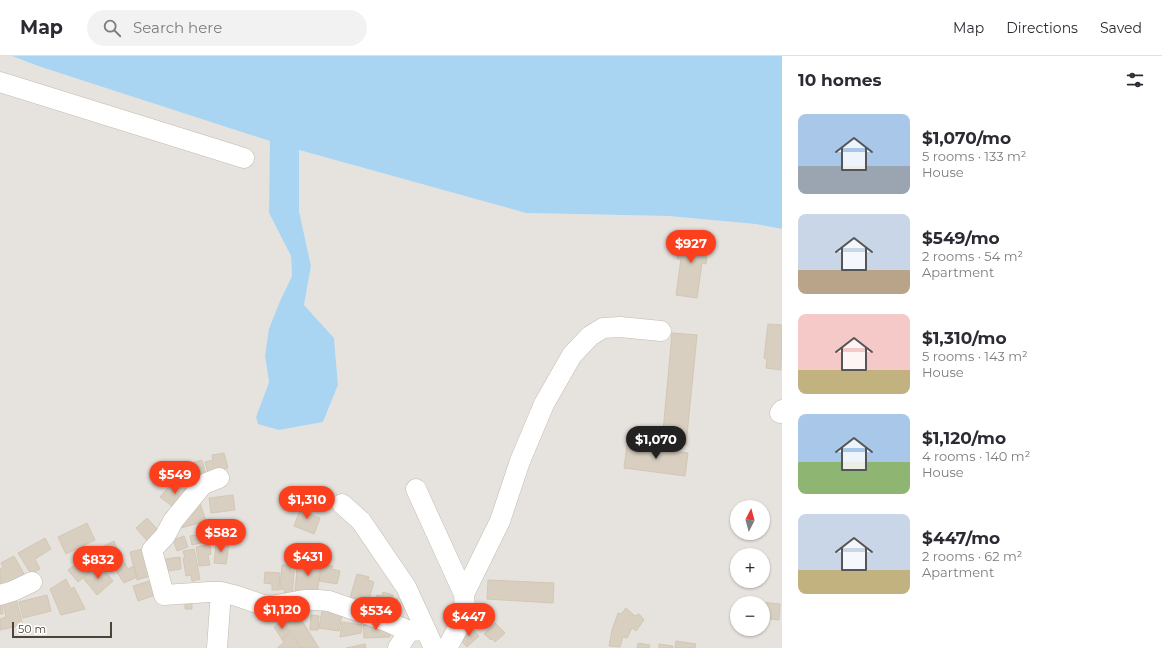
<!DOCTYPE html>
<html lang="en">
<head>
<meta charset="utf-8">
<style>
	:root { --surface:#fff; --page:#f2f2f3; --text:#2b2b33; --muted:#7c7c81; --line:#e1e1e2; --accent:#fc3f1d }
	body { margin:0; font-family:Montserrat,sans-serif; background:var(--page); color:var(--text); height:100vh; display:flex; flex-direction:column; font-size:15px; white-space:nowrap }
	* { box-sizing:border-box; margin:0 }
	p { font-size:13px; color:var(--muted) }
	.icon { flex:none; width:22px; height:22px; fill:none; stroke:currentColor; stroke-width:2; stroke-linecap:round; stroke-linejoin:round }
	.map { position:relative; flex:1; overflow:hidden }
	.sheet { display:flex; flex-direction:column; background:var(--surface); width:380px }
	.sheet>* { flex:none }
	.needle { width:26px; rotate:6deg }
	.controls { position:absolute; left:730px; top:444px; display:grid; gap:8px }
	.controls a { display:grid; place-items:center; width:40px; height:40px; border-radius:50%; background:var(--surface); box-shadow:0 1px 3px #0004; font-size:20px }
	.scale { position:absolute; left:12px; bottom:10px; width:100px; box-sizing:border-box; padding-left:4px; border:2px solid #4b4439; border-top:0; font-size:11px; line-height:14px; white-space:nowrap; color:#4b4439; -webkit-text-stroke:3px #fff; paint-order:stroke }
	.price { position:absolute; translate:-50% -34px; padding:0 9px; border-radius:14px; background:var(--accent); color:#fff; font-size:13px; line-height:26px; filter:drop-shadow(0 1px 2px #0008) }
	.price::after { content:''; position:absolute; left:50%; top:24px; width:12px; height:9px; margin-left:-6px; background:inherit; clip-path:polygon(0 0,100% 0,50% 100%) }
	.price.on { background:#222; color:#fff }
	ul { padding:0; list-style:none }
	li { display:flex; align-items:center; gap:12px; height:100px; padding:0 16px }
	li span { display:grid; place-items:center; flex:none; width:112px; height:80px; border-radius:8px; color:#555 }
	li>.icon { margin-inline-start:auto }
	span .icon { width:48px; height:48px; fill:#fffc; stroke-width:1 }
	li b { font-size:17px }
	h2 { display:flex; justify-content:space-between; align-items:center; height:48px; padding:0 16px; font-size:17px }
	header { display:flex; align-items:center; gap:24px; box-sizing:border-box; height:56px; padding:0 20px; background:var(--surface); border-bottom:1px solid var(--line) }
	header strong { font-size:19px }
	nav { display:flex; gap:22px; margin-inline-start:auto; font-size:14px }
	.search { width:280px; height:36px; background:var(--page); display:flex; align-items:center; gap:10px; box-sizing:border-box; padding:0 14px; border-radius:22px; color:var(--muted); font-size:15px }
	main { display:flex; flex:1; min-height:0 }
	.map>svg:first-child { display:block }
</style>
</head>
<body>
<header>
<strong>Map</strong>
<div class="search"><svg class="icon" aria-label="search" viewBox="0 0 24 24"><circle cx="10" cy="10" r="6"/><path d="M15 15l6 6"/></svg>Search here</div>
<nav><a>Map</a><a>Directions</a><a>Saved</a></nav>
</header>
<main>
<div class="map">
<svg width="782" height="592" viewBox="0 0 782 592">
	<rect width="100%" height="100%" fill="#f6f3ec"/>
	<!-- industrial -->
	<path fill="#e6e2dd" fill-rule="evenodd" d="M0,0H12L38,10L271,84L269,157L291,200L292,220L280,245L265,300L269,326L256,361L279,374L323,366L338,329L334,282L304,249L311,210L299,155V94L526,157L668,160L755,168L782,173V592H0ZM737,451H763V477H737ZM737,499H763V525H737ZM737,547H763V573H737Z"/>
	<!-- water -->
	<path fill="#a9d4f2" d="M12,0H782V173L755,168L668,160L526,157L299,94V155L311,210L304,249L334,282L338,329L323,366L279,374L258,368L256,361L269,326L265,300L269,273L280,245L292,220L291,200L269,157L270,85L38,10Z"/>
	<!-- building -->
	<path fill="#d8cfc1" stroke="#d3c7b4" d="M680,178L709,181L706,208L702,207L697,242L676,239L681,203H677Z
		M768,268L782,269L781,314L766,312L767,303L764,302Z
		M672,277L697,279L686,389L662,387Z
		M627,389L688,397L685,420L624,412Z
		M224,397L228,412L208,417L205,406L213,404L212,399Z
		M202,404L206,418L196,421L191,407Z
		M175,424L190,436L176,453L160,441Z
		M233,439L235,454L211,457L209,442Z
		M303,446L310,449L307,457L320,462L314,478L294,470Z
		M200,447L206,465L181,472L178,461Z
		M147,462L160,476L149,487L136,472Z
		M87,467L95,484L66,498L58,481Z
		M206,477L208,485L192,489L190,480Z
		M184,480L188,491L177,495L173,484Z
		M45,482L51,493L35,503L40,513L31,518L18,497Z
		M114,485L119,497L99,508L78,526L68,514L96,494Z
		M216,487L229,488L226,508L214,507Z
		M210,489L211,498L208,499L210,509L199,510L196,491Z
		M143,493L153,519L137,524L130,496Z
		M194,493L200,523L192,525L191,519L186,520L183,502H185L183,495Z
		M119,497L128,513L134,510L137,521L124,527L108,503Z
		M14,500L28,525L3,533L0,527V513L3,511L1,507Z
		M180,501L181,513L161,516L159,504Z
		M298,503L314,505V507L321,508L317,538L295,535Z
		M99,508L113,525L97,539L83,522Z
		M282,509H291L290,516H294L292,542L284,541L285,534L280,533Z
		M322,509L333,510L332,513L340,515L337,528L319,525Z
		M265,516L280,517L279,534H272V528L264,527Z
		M357,518L369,521L368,524L374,526L367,550L349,545Z
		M66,523L71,533L74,531L85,553L61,559L50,533Z
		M156,523L161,537L138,545L133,530Z
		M488,524L554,527L553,547L487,543Z
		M383,536L393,539V542L398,543L394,559L374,555L377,539L382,540Z
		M15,539L23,569L0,574V563L6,561L2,543Z
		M47,539L51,555L23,562L19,546Z
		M185,542H192V553H185Z
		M0,543H1L3,558H0Z
		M761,546L780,548L779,564L763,562V547Z
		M297,548L299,560L288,567L287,559L283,561L281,551Z
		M323,549L343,552L339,575L319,572Z
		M626,552L635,560L639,558L644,564L636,575L632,572L627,582L623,581L620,591L609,590L612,574L618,557L621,558Z
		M311,559L319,560L318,574H310Z
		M299,560L319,592H307L306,591L301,592L286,568Z
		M283,565L290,577L282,583L274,571Z
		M342,566L362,569L361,577L340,581Z
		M495,567L505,577L495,586L492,583L491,584L484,578Z
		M389,568L390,581L364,582L363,569Z
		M470,570L479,580L467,591L458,582Z
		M290,577L300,592H278V591L284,587L282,583Z
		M676,585L696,588L695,592H675Z
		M638,587L650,589L649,592H637Z
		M365,588L366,592H346Z
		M659,588L673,590V592H659Z"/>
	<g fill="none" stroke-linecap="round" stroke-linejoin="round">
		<!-- minor casing -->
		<g stroke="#c2bbae" stroke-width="21">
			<path id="minor" d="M0,26L244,102
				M780,357L782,354
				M219,422L204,428L200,432L173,465L165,480L152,494L164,539L209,536H221L237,540L263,549L271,550L304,544H318L329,545L386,565L409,575L426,574
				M416,433L464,538L465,553L459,570L447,592
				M342,448L361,465L406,531L434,592
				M464,538L500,465L520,405L544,348L572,299L590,280L603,272L620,271L661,275
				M0,539L13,535L32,526
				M217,592L221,536
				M398,592L409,575"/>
		</g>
		<!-- minor -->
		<use href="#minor" stroke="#fff" stroke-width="20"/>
	</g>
</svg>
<div class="controls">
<a><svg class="needle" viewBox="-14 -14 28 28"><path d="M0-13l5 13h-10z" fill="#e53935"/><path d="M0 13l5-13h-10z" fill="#7c7c81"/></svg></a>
<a>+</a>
<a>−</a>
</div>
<div class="scale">50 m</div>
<b class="price" style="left:691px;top:208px">$927</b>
<b class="price on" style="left:656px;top:404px">$1,070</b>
<b class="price" style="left:175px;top:439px">$549</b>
<b class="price" style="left:307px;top:464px">$1,310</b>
<b class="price" style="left:221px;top:497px">$582</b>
<b class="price" style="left:308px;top:521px">$431</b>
<b class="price" style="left:98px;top:524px">$832</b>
<b class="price" style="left:282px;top:574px">$1,120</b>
<b class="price" style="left:376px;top:575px">$534</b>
<b class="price" style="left:469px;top:581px">$447</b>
</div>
<section class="sheet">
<h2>10 homes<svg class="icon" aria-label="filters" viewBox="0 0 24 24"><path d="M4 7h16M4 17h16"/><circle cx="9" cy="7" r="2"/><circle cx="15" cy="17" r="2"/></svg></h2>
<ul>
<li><span style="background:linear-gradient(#a9c7e8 65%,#9aa5b1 0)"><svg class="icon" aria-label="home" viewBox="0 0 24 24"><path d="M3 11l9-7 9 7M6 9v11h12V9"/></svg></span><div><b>$1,070/mo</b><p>5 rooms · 133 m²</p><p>House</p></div></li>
<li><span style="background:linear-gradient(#c9d6e8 70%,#b9a48a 0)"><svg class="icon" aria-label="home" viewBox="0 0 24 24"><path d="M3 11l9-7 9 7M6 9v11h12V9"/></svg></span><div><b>$549/mo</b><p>2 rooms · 54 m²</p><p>Apartment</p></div></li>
<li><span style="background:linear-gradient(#f6c9c9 70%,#c2b280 0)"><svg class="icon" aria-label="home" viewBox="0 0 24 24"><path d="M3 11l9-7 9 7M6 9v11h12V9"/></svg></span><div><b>$1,310/mo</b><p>5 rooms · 143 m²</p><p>House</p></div></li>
<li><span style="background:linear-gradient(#a9c7e8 60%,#8fb573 0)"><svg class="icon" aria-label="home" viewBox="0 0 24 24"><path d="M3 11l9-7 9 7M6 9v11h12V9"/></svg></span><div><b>$1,120/mo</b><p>4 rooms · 140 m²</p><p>House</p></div></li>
<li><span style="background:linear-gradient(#c9d6e8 70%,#c2b280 0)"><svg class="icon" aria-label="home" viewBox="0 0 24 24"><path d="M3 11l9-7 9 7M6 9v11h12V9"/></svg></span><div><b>$447/mo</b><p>2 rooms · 62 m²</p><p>Apartment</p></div></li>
</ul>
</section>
</main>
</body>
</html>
